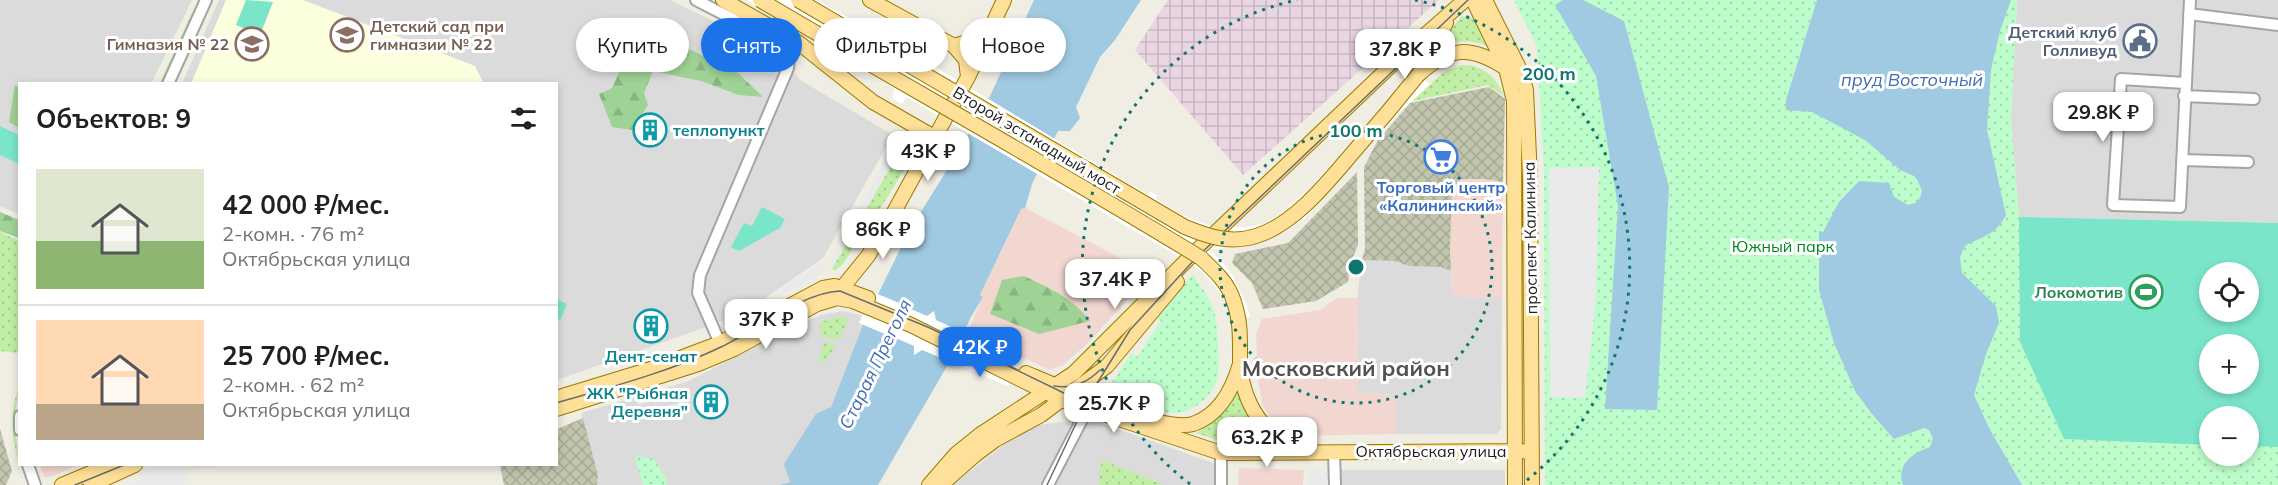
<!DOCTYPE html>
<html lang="ru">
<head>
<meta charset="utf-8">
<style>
	:root { --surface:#fff; --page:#f6f6f6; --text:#202124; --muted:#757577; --line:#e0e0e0; --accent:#1a73e8 }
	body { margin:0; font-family:Mulish,sans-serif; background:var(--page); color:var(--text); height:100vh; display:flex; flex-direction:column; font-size:22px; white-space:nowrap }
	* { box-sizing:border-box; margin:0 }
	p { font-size:20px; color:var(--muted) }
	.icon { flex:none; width:33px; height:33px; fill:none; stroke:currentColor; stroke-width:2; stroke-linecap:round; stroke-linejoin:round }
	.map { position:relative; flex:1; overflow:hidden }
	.side { position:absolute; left:18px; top:82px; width:540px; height:384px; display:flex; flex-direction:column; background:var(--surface); border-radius:0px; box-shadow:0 3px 9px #0003 }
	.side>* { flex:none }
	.guide { position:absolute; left:576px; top:18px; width:570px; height:54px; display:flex; gap:12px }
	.tools { position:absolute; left:2199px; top:262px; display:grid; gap:12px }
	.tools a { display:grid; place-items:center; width:60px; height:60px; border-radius:50%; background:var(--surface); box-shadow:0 3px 9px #0003; font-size:30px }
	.price { position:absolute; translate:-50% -51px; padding:0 14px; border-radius:12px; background:#fff; color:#222; font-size:20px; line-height:39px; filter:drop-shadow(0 2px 3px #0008) }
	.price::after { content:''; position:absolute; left:50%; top:36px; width:18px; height:14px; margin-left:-9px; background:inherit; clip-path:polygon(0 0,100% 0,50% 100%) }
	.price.active { background:var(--accent); color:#fff }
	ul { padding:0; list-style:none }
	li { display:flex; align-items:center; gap:18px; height:150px; padding:0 18px }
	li+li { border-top:2px solid var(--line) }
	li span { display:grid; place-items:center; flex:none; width:168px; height:120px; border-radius:0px; color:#555 }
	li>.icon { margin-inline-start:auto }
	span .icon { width:72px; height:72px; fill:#fffc; stroke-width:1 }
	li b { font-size:26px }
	h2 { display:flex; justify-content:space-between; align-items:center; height:72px; padding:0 18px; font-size:26px }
	.pill { padding:0 21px; border-radius:27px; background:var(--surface); box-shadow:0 3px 9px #0003; font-size:21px; line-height:54px }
	.pill.active { background:var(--accent); color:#fff }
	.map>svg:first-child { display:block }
</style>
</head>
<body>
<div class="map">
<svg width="2278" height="485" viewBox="0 0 2278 485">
	<defs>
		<pattern id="industrial-grid" width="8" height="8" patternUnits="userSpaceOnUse" patternTransform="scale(1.5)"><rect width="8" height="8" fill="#ead5e3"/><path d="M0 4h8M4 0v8" fill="none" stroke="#c8b6c2"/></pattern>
		<pattern id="construction-cross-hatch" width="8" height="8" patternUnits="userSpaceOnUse" patternTransform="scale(1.5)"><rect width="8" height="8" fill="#c2c5ae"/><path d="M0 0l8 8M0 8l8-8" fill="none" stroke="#a6a995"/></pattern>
		<pattern id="grass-dots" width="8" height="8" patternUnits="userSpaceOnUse" patternTransform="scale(1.5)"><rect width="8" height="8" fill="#c0eea5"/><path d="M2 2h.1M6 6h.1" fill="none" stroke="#a5cc8e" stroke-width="1.8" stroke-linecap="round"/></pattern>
		<pattern id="forest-firs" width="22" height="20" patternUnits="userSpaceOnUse" patternTransform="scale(1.5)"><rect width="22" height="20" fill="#9fd295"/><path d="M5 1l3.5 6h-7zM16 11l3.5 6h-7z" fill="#88b480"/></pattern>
		<pattern id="park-dots" width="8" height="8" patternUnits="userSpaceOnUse" patternTransform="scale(1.5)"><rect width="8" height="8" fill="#bdfdcb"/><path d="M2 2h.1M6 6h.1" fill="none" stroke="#a2d8ae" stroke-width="1.8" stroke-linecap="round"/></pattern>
	</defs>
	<rect width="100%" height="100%" fill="#f0ede3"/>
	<!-- residential -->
	<path fill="#dcdbdb" d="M0,0H192L151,84H20L19,214L0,206Z
		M219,0H670L779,53L800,80L893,135L823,258L742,314L557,380L556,84H182Z
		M2017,0H2278V223L2019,217L2011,120Z
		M1362,260L1395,261L1409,266L1441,267L1451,271L1452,293L1468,298H1502L1501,429L1496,434H1396V395L1357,393L1358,290Z
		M843,311L868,317L831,407L790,482L779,485H597L598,474L581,413L689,381L800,324L821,315Z
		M1090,419L1216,464L1215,485H953L1027,426Z
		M1337,470H1505V485H1337Z"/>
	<!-- commercial -->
	<path fill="#f2d7d1" d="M1459,179H1484L1503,182L1502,298H1467L1452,293L1450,249L1452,194Z
		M1025,208L1151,274L1087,344L1063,365L1050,370L967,333L983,297L980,295L1021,209Z
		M1337,298H1358L1357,393L1396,395V434L1295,436L1276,426L1263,406L1258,381L1256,334L1262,319L1320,310Z
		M40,465H77L51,477H44Z
		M1239,468L1304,470L1303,485H1238Z"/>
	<!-- industrial -->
	<path fill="url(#industrial-grid)" d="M1168,0H1439L1243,175L1135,50Z"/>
	<!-- education -->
	<path fill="#fbffdd" d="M226,0H303L475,66L483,82L191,84Z"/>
	<!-- construction -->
	<path fill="url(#construction-cross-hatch)" d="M1489,87L1505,99L1503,182L1484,179H1459L1452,194L1450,249L1451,271L1441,267L1409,266L1395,261L1362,260L1365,249L1364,167L1378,140L1410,103Z
		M1357,172L1358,245L1352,259L1348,282L1316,301L1263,309L1252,283L1232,263L1235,254L1288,243Z
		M583,418L598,475L597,485H504L500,465H556L557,429Z
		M0,429L12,471L6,485H0Z"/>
	<!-- grass -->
	<path fill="url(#grass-dots)" d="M198,0H201L162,84H159Z
		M1462,16L1473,18L1489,46C1472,40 1459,40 1441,47L1450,30Z
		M1461,65C1483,64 1496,77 1504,96L1488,85L1413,101L1442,73Z
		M905,133C909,136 913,139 914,144C916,160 855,245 843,264L835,271L832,269L900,150Z
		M0,232L19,241V353L0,351Z
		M837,317L849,318L839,340L824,337L819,331L821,322Z
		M825,342L836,345L824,363L818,360Z
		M19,387L14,422L19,462C11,436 9,413 19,387Z
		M1237,391C1245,417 1255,431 1278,447L1234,446L1196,433C1216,422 1226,410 1237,391Z
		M1102,460L1164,485H1099L1100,469Z"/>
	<!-- forest -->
	<path fill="url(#forest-firs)" d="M631,18L665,28L689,49L738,73L763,97L739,95L701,81L653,71L644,93L648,105L632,130L612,127L599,94L612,88L621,68Z
		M15,85L19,87V128L9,122Z
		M0,212L19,220V238L0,231Z
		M1024,276C1049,288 1073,298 1090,321L1039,334L990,314L1002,280Z"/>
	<!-- park -->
	<path fill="url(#park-dots)" fill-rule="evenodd" d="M1514,0H2017L2011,120L2019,217L2278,223V485H1545L1544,173L1537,46ZM2210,273H2248V312H2210ZM2210,345H2248V384H2210ZM2210,417H2248V456H2210Z
		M1193,275C1202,288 1211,299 1215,315C1218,326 1220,370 1217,380C1211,397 1193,412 1176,413C1150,416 1127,402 1105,393L1131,353L1137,357L1161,321L1157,317L1173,295Z
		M638,456L654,459L666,478L667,485H643L635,457Z"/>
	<!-- pitch -->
	<path fill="#7be5ca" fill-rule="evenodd" d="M246,0L273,2L260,35L236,25Z
		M0,126L19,135V164L0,155Z
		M762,207L785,219L780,228L739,251L731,247L744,223L752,226Z
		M2019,217L2278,223V447L2249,446L2248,417H2210L2209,445L2064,439L2020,342ZM2210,273H2248V312H2210ZM2210,345H2248V384H2210Z
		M557,299L567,304L560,320L557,318Z"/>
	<!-- parking -->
	<path fill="#eaeaea" d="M892,147L899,150L832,268L829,264Z
		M1599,167L1596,298L1585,398L1550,397L1549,168Z
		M823,263L826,271L786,293L782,286Z
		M661,391L663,398L638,405L636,399Z
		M684,401L683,407L642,419L631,416Z
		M159,465H222L185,470L187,483L182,485H128L141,479L139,473Z
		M1307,470L1328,471V485H1307Z"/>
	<!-- water -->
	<path fill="#a0cae1" d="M1034,0H1141L1115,40L1100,57L1076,107L1080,118L1070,131H1058L1032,184L1025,208L1021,209L980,295L983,297L971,317L950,361L878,485H779L790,482L784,464L816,414L831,407L863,325L909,231L957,154L991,94Z
		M1563,0H1583L1624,21L1669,187L1657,410L1605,409L1618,206L1596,76L1555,5Z
		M1817,0H2011L2000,31L1991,70L1987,130L2006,215C1995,236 1984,235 1965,246L1960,257L1962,273L1996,306L1999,323L1986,354L1974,395L1989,428L2022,485H1903C1896,464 1913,453 1930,447L1933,438L1929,430L1924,428L1894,439L1872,414L1855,391L1834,343L1819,290V231L1823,232L1839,202L1859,181L1889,183L1894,197L1908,205L1915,203L1920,198L1922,191L1918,181L1914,176L1900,170L1865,140L1812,112L1786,110V100Z"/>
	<!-- pier -->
	<path fill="#fff" d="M746,0H817L915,55L921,46L933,52L927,62L1148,195L1150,191L1157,195L1156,199L1182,215L1213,227H1248L1262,224L1279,215L1310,188L1396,92L1411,70L1430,84L1400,112L1306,217L1287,231L1270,239L1245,247L1212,249L1201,244L1222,261L1233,276L1247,306L1250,317L1230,319L1229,311L1221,294L1204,274L1193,265L906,97L902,104L892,98L895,89Z
		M873,292L906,306L910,303L911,309L927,316L934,311L936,320L1021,358L1008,386L922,350L914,355V346L898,339L893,342L892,337L859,323Z"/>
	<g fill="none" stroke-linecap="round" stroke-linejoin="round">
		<!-- minor casing -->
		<g stroke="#a5a5a5" stroke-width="14">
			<path id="minor" d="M696,0L733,19L786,52L789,59L788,68L700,275L698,293L722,348
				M2189,14L2278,25
				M2185,83L2121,79L2113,205L2180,207L2190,0
				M168,84L206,0
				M2184,96L2254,99
				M2182,160L2248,162
				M20,416V430
				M1334,452L1335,485
				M28,465L35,485
				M1048,485L1088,408
				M1221,485V453"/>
		</g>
		<!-- major casing -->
		<g stroke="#987a00" stroke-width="16">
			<path id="major" d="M723,0L799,43L873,102L934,137
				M870,0L954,46L966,60L968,77
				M1473,0L1506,68L1514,101L1515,485
				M1485,0L1521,72L1526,90L1530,178L1532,485
				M954,46L974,40L986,28
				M1421,69L1446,23
				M1418,75C1450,46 1471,45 1507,69
				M1201,258C1215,271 1229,284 1234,302C1241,322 1240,341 1240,362C1242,402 1263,438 1303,449
				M838,293L868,256L894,212L968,77L1004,0
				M1026,373C1059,387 1162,433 1193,424C1220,415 1233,388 1240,364
				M556,398L651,369L720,343L823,288L835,286L868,298
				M556,409L698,364L734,349L817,304L837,298L853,301L911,325L1062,400L1221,453L1532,451
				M62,485L110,465
				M91,485L135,465
				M929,485L956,454L981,434L1074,373L1191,256L1399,58L1465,0
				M941,485L975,455L995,440L1041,415L1107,366L1177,282"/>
		</g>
		<!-- minor -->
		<use href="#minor" stroke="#fff" stroke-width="10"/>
		<!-- major -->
		<use href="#major" stroke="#ffe099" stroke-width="14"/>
		<!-- tram -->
		<path stroke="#6c6c6c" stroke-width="1.5" d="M1054,386C1072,389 1087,383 1100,370
			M556,403C611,387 669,372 721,347C755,331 803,292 840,291L930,328L1070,396L1079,406V417
			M75,485L124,465
			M1047,485L1088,398L1130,330L1196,258L1468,0"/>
		<!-- major-bridge casing -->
		<g stroke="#987a00" stroke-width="16" stroke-linecap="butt">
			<path id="major-bridge" d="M760,0C907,87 1056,169 1201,258
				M798,0L1185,227C1209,237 1231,244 1256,236C1296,224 1330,179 1356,149C1377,125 1398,100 1418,75"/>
		</g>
		<!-- major-bridge -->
		<use href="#major-bridge" stroke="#ffe099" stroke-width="14"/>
	</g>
	<!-- distance rings -->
	<g fill="none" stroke="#0f766e" stroke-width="3" stroke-dasharray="3 6">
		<circle cx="1356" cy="267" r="136"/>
		<path d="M1190 484A273 273 0 0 1 1297 0M1415 0A273 273 0 0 1 1522 484"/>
	</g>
	<!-- icons -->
	<defs>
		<g id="school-ring" transform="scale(1.725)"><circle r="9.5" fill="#fff" stroke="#8d6e63" stroke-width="1.5"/><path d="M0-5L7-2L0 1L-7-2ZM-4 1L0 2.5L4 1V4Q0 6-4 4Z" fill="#8d6e63"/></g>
		<g id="civic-ring" transform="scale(1.725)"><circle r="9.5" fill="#fff" stroke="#5c6f8a" stroke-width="1.5"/><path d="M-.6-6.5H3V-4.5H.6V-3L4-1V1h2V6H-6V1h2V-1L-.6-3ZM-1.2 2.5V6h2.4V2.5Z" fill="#5c6f8a"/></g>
		<g id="building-ring" transform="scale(1.725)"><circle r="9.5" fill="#fff" stroke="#0f9aa8" stroke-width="1.5"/><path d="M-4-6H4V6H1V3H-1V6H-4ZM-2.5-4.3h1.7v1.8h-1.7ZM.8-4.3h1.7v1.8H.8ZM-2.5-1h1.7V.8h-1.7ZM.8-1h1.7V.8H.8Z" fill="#0f9aa8"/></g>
		<g id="supermarket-ring" transform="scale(1.725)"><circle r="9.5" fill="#fff" stroke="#3f7fe0" stroke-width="1.5"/><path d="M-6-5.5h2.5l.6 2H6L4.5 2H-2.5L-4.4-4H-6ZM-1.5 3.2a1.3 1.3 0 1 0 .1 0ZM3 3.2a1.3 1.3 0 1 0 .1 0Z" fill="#3f7fe0"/></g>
		<g id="stadium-ring" transform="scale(1.725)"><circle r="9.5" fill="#fff" stroke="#2e9e5b" stroke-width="1.5"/><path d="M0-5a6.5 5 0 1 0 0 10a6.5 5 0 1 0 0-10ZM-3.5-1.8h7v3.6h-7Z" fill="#2e9e5b"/></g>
	</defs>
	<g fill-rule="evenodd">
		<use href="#school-ring" x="347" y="35"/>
		<use href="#civic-ring" x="2140" y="41"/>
		<use href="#school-ring" x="252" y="44"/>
		<use href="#building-ring" x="650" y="130"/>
		<use href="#supermarket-ring" x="1441" y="157"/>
		<use href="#stadium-ring" x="2146" y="292"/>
		<use href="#building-ring" x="651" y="326"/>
		<use href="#building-ring" x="711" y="402"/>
	</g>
	<g text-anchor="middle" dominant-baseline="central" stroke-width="6" stroke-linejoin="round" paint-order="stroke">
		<!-- education labels -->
		<g font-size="16" font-weight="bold" fill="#785e54" stroke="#fff" text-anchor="start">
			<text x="370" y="26">Детский сад при<tspan x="370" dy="18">гимназии № 22</tspan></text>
			<text x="229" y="44" text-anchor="end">Гимназия № 22</text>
		</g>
		<!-- service labels -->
		<g font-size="16" font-weight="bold" fill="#4e5e75" stroke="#fff" text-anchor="end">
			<text x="2117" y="32">Детский клуб<tspan x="2117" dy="18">Голливуд</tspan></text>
		</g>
		<!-- culture labels -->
		<g font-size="16" font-weight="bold" fill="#0d838f" stroke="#fff" text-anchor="start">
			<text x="673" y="130">теплопункт</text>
			<text x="651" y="356" text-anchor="middle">Дент-сенат</text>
			<text x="688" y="393" text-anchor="end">ЖК "Рыбная<tspan x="688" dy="18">Деревня"</tspan></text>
		</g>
		<!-- street labels -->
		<g font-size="16" fill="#1e1e1e" stroke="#fff">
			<text transform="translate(1037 140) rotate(31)">Второй эстакадный мост</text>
			<text transform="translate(1530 238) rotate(-91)">проспект Калинина</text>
			<text x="1431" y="451">Октябрьская улица</text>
		</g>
		<!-- shop labels -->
		<g font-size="16" font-weight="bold" fill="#366cbe" stroke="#fff">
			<text x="1441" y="187">Торговый центр<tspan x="1441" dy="18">«Калининский»</tspan></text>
		</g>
		<!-- park labels -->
		<g font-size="16" fill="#03851f" stroke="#fff">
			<text x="1783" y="246">Южный парк</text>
		</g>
		<!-- leisure labels -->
		<g font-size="16" font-weight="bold" fill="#27864d" stroke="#fff" text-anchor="end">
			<text x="2123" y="292">Локомотив</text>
		</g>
		<!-- water labels -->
		<g font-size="18" font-style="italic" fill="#436db5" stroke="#fff">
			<text x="1912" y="79">пруд Восточный</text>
			<text transform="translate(875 364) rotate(-64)">Старая Преголя</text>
		</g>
		<!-- district labels -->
		<g font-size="22" font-weight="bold" fill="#515151" stroke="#fff">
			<text x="1346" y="368">Московский район</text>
		</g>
	</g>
	<circle cx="1356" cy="267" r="9" fill="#0f766e" stroke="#fff" stroke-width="3"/>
	<g font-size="18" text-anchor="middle" font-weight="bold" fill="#0f766e" stroke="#fff" stroke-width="6" stroke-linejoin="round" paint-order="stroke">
		<text x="1549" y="80">200 m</text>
		<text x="1356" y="137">100 m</text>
	</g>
</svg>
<div class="tools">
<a><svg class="icon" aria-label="locate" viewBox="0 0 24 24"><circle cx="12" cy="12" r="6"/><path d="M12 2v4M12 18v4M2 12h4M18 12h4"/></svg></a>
<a>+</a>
<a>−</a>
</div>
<b class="price" style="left:1405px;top:80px">37.8K ₽</b>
<b class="price" style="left:2103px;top:143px">29.8K ₽</b>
<b class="price" style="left:928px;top:182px">43K ₽</b>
<b class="price" style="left:883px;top:260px">86K ₽</b>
<b class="price" style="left:1115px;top:310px">37.4K ₽</b>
<b class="price" style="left:766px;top:350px">37K ₽</b>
<b class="price active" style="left:980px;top:378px">42K ₽</b>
<b class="price" style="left:1114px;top:434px">25.7K ₽</b>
<b class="price" style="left:1267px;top:468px">63.2K ₽</b>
<div class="guide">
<a class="pill">Купить</a>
<a class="pill active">Снять</a>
<a class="pill">Фильтры</a>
<a class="pill">Новое</a>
</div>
<section class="side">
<h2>Объектов: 9<svg class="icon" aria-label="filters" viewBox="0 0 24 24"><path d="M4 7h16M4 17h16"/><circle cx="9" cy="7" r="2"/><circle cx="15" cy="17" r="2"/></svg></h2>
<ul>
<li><span style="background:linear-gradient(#dfe7d0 60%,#8fb573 0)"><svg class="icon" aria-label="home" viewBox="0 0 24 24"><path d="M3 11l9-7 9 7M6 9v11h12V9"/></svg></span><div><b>42 000 ₽/мес.</b><p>2-комн. · 76 m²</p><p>Октябрьская улица</p></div></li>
<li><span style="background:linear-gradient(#ffd9b3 70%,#b9a48a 0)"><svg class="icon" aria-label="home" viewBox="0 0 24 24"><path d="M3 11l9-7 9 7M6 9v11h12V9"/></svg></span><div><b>25 700 ₽/мес.</b><p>2-комн. · 62 m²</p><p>Октябрьская улица</p></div></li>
</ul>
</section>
</div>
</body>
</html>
